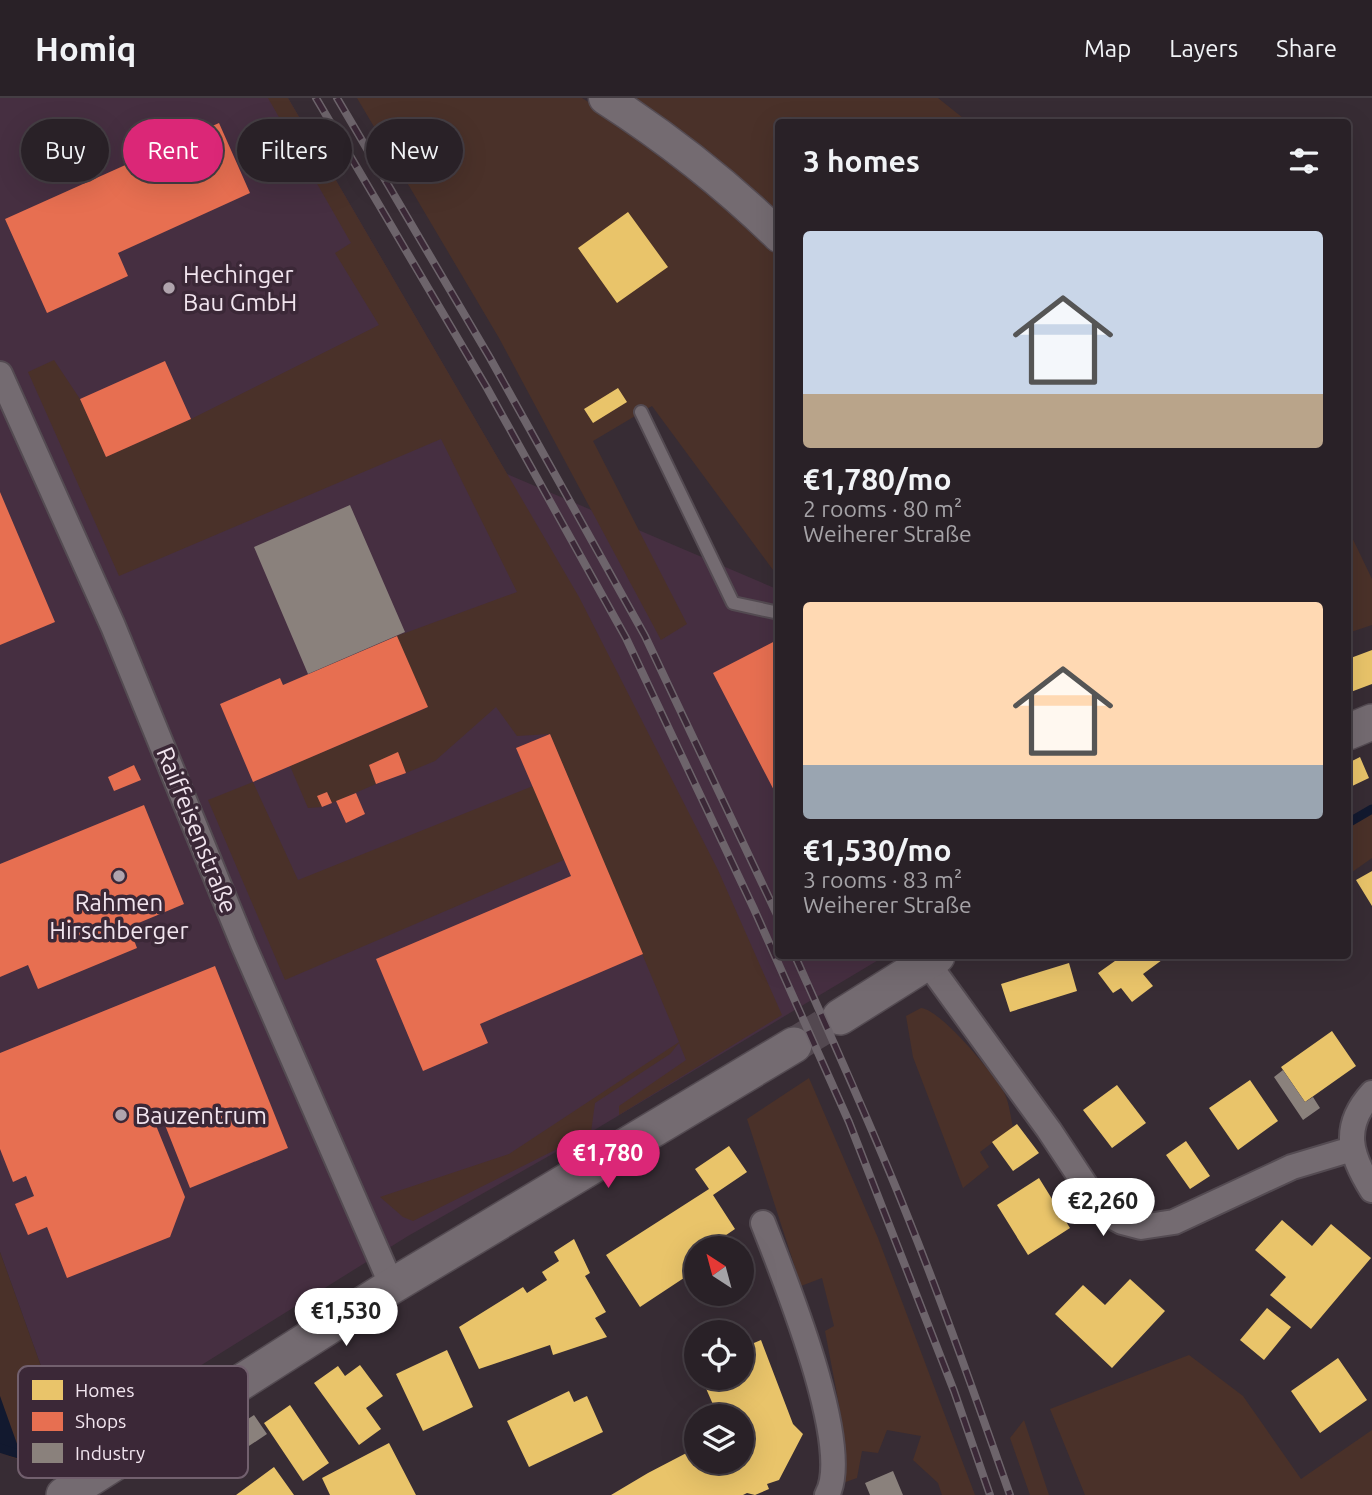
<!DOCTYPE html>
<html lang="en">
<head>
<meta charset="utf-8">
<style>
	:root { --surface:#292127; --page:#352e33; --text:#f1f3f6; --muted:#a5a3a7; --line:#453e44; --accent:#db2777 }
	body { margin:0; font-family:Ubuntu,sans-serif; background:var(--page); color:var(--text); height:100vh; display:flex; flex-direction:column; font-size:26px; white-space:nowrap }
	* { box-sizing:border-box; margin:0 }
	p { font-size:23px; color:var(--muted) }
	.icon { flex:none; width:38px; height:38px; fill:none; stroke:currentColor; stroke-width:2; stroke-linecap:round; stroke-linejoin:round }
	.map { position:relative; flex:1; overflow:hidden }
	.details { position:absolute; left:775px; top:21px; width:576px; height:840px; display:flex; flex-direction:column; background:var(--surface); border-radius:7px; box-shadow:0 7px 28px #0002,0 0 0 2px var(--line) }
	.details>* { flex:none }
	.top-card { position:absolute; left:21px; top:21px; width:649px; height:63px; display:flex; gap:14px }
	.needle { width:46px; rotate:324deg }
	.fabs { position:absolute; left:684px; top:1138px; display:grid; gap:14px }
	.fabs a { display:grid; place-items:center; width:70px; height:70px; border-radius:50%; background:var(--surface); box-shadow:0 7px 28px #0002,0 0 0 2px var(--line); font-size:35px }
	.price { position:absolute; translate:-50% -60px; padding:0 16px; border-radius:24px; background:#fff; color:#222; font-size:23px; line-height:46px; filter:drop-shadow(0 2px 4px #0008) }
	.price::after { content:''; position:absolute; left:50%; top:42px; width:21px; height:16px; margin-left:-10px; background:inherit; clip-path:polygon(0 0,100% 0,50% 100%) }
	.price.current { background:var(--accent); color:#fff }
	ul { padding:0; list-style:none }
	li { display:grid; align-content:center; gap:14px; height:371px; padding:0 28px }
	li span { display:grid; place-items:center; height:217px; border-radius:7px; color:#555 }
	li>.icon { margin-inline-start:auto }
	span .icon { width:126px; height:126px; fill:#fffc; stroke-width:1 }
	li b { font-size:30px }
	h2 { display:flex; justify-content:space-between; align-items:center; height:84px; padding:0 28px; font-size:30px }
	.pill { padding:0 24px; border-radius:32px; background:var(--surface); box-shadow:0 7px 28px #0002,0 0 0 2px var(--line); font-size:24px; line-height:63px }
	.pill.current { background:var(--accent); color:#fff }
	header { display:flex; align-items:center; gap:42px; box-sizing:border-box; height:98px; padding:0 35px; background:var(--surface); border-bottom:2px solid var(--line) }
	header strong { font-size:33px }
	nav { display:flex; gap:38px; margin-inline-start:auto; font-size:24px }
	.map>svg:first-child { display:block }
</style>
</head>
<body>
<header>
<strong>Homiq</strong>
<nav><a>Map</a><a>Layers</a><a>Share</a></nav>
</header>
<div class="map">
<svg width="1372" height="1397" viewBox="0 0 1372 1397">
	<rect width="100%" height="100%" fill="#372c34"/>
	<!-- built -->
	<path fill="#462f41" d="M0,0H288L507,376L779,492V858H885L591,1034L408,1138L70,1349L0,1154Z"/>
	<!-- green -->
	<path fill="#4a3129" d="M268,0H288L579,499L718,772L782,917L619,1017V1008L686,962L679,945L670,956L595,1005L591,1034L413,1123L403,1119L380,1099L509,1056L679,944L550,636L517,638L496,609L435,663L406,675L398,655L369,667L376,686L332,705L327,694L318,698L322,709L308,710L290,668L427,610L397,538L517,494L441,341L119,478L28,274L54,262L80,301L106,359L191,321L379,227L335,155L351,145Z
		M357,0H582L658,48L727,106L779,160V480L652,308L593,343L687,526L661,542L499,240Z
		M630,0H938L968,24H779V120Z
		M1348,431L1372,481V527L1348,535Z
		M253,684L298,782L533,688L564,762L285,882L208,702Z
		M1372,712V760L1348,777V728Z
		M921,910C941,912 991,973 1002,991C1009,1001 1010,1017 1013,1029L980,1054L989,1069L963,1090L913,959L906,918Z
		M809,980L878,1140L975,1397H942L938,1385L913,1362L921,1338L887,1332L878,1355L862,1353L857,1380L840,1386L842,1323L825,1233L834,1228L822,1180L801,1188L747,1021Z
		M0,1154L70,1349C47,1363 25,1368 0,1354Z
		M1189,1257L1243,1298L1301,1381L1372,1332V1397H1085L1050,1311Z
		M1024,1322L1049,1397H1030L1010,1340Z"/>
	<!-- water -->
	<path fill="#12192f" d="M0,1298L21,1357L23,1361L0,1354Z"/>
	<!-- homes -->
	<path fill="#e9c46a" d="M628,114L668,169L617,205L578,150Z
		M618,290L627,304L593,325L584,311Z
		M1372,552V586L1348,595V561Z
		M1360,659L1369,680L1348,690V665Z
		M1372,773V808L1356,782Z
		M1122,858H1158L1162,862L1143,876L1153,888L1132,904L1121,890L1113,895L1098,875Z
		M1069,865L1077,893L1010,914L1001,886Z
		M1332,933L1356,968L1305,1004L1281,969Z
		M1250,982L1278,1023L1238,1052L1209,1010Z
		M1117,987L1146,1025L1112,1050L1083,1012Z
		M1017,1026L1039,1055L1013,1073L992,1044Z
		M1186,1043L1210,1078L1190,1091L1166,1057Z
		M729,1048L747,1074L713,1097L735,1131L707,1150H696V1172L640,1209L606,1157L709,1091L695,1071Z
		M1039,1080L1070,1130L1028,1157L997,1107Z
		M1282,1122L1312,1148L1331,1126L1371,1160L1311,1231L1270,1197L1286,1179L1255,1152Z
		M574,1141L590,1175L585,1178L606,1214L595,1220L607,1239L553,1257L550,1247L479,1271L459,1229L523,1189L527,1195L547,1182L542,1174L559,1163L554,1154Z
		M1130,1181L1165,1213L1112,1270L1055,1216L1083,1187L1105,1207Z
		M1267,1210L1291,1229L1264,1262L1240,1242Z
		M761,1242L793,1326L803,1336L779,1382L767,1386L769,1391L755,1397L747,1395L743,1397H611L648,1375L696,1350V1363H742V1318H718L701,1279H742V1250Z
		M447,1252L473,1309L423,1333L396,1276Z
		M1338,1260L1367,1302L1320,1335L1291,1293Z
		M360,1267L383,1298L366,1310L381,1331L359,1347L314,1285L338,1268L345,1278Z
		M569,1293L574,1304L587,1298L603,1334L529,1369L507,1323Z
		M290,1307L329,1365L303,1383L264,1325Z
		M389,1345L416,1397H330L322,1380Z
		M274,1369L294,1397H236Z"/>
	<!-- shops -->
	<path fill="#e76f51" d="M219,25L250,95L118,155L128,178L47,215L5,121Z
		M165,263L191,321L106,359L80,301Z
		M0,394L55,524L0,547Z
		M397,538L428,609L253,684L220,606L280,580L283,587Z
		M779,541V702L713,575Z
		M550,636L643,856L480,926L488,945L423,973L376,861L571,778L516,650Z
		M398,654L406,675L376,686L369,667Z
		M134,667L141,682L114,693L108,679Z
		M327,694L332,705L322,709L317,698Z
		M356,695L365,716L346,725L336,703Z
		M144,707L184,806L129,829L137,850L38,891L28,867L0,879V766Z
		M215,868L288,1050L190,1090L163,1022L155,1025L185,1099L170,1139L67,1180L47,1129L28,1137L15,1106L34,1098L26,1078L13,1084L0,1051V955Z"/>
	<!-- industry -->
	<path fill="#8a817c" d="M350,407L405,534L308,576L254,449Z
		M1283,972L1305,1004L1313,999L1320,1010L1303,1022L1274,979Z
		M254,1317L267,1336L201,1380L188,1361Z
		M893,1373L903,1397H870L865,1385Z"/>
	<g fill="none" stroke-linecap="round" stroke-linejoin="round">
		<!-- stream -->
		<path stroke="#12192f" stroke-width="9" d="M1348,725L1372,711
			M0,1350C17,1356 32,1362 49,1352"/>
		<!-- secondary-tunnel -->
		<path stroke="#534850" stroke-width="35" stroke-dasharray="35 18" stroke-linecap="butt" d="M794,947L840,919"/>
		<!-- service casing -->
		<g stroke="#544b52" stroke-width="16">
			<path id="service" d="M641,314L733,505L779,515"/>
		</g>
		<!-- minor casing -->
		<g stroke="#544b52" stroke-width="28">
			<path id="minor" d="M0,276L113,528L243,846L392,1188
				M927,864L1049,1032L1098,1106L1109,1117L1122,1124L1141,1129L1174,1124L1292,1069L1352,1051
				M1372,995C1341,1029 1350,1057 1372,1092
				M763,1125C783,1177 854,1349 827,1397"/>
		</g>
		<!-- tertiary casing -->
		<g stroke="#544b52" stroke-width="35">
			<path id="tertiary" d="M605,0C667,40 726,86 779,138"/>
		</g>
		<!-- secondary casing -->
		<g stroke="#544b52" stroke-width="38">
			<path id="secondary" d="M1348,634L1372,624
				M840,919L937,858
				M64,1397L392,1188L794,947"/>
		</g>
		<!-- service -->
		<use href="#service" stroke="#746b71" stroke-width="12"/>
		<!-- minor -->
		<use href="#minor" stroke="#746b71" stroke-width="24"/>
		<!-- tertiary -->
		<use href="#tertiary" stroke="#746b71" stroke-width="32"/>
		<!-- secondary -->
		<use href="#secondary" stroke="#746b71" stroke-width="35"/>
		<!-- rail casing -->
		<g stroke="#6d646b" stroke-width="8">
			<path id="rail" d="M316,0L487,290L626,540L754,811L849,1024L954,1293L990,1397
				M337,0L490,260L645,538L779,821
				M795,858C833,943 872,1029 907,1117C944,1209 977,1303 1010,1397"/>
		</g>
		<!-- rail -->
		<use href="#rail" stroke="#3b2837" stroke-width="5" stroke-dasharray="16" stroke-linecap="butt"/>
	</g>
	<!-- markers -->
	<g fill="#b0a4ad" stroke="#3b2837" stroke-width="2.5">
		<circle cx="169" cy="190" r="7"/>
		<circle cx="119" cy="778" r="7"/>
		<circle cx="121" cy="1017" r="7"/>
	</g>
	<g text-anchor="middle" dominant-baseline="central" stroke-width="7" stroke-linejoin="round" paint-order="stroke">
		<!-- poi labels -->
		<g font-size="24" fill="#f1e4ee" stroke="#3b2837" text-anchor="start">
			<text x="183" y="176">Hechinger<tspan x="183" dy="28">Bau GmbH</tspan></text>
			<text x="119" y="804" text-anchor="middle">Rahmen<tspan x="119" dy="28">Hirschberger</tspan></text>
			<text x="135" y="1017">Bauzentrum</text>
		</g>
		<!-- street labels -->
		<g font-size="24" fill="#f1e4ee" stroke="#3b2837">
			<text transform="translate(197 732) rotate(68)">Raiffeisenstraße</text>
		</g>
	</g>
	<!-- legend -->
	<rect x="18" y="1268" width="230" height="112" rx="10" fill="#3b2837" stroke="#72606e" stroke-width="2"/>
	<rect x="32" y="1282" width="31" height="20" fill="#e9c46a"/>
	<rect x="32" y="1314" width="31" height="19" fill="#e76f51"/>
	<rect x="32" y="1345" width="31" height="20" fill="#8a817c"/>
	<g font-size="19" fill="#f1e4ee">
		<text x="75" y="1299">Homes</text>
		<text x="75" y="1330">Shops</text>
		<text x="75" y="1362">Industry</text>
	</g>
</svg>
<div class="fabs">
<a><svg class="needle" viewBox="-14 -14 28 28"><path d="M0-13l5 13h-10z" fill="#e53935"/><path d="M0 13l5-13h-10z" fill="#a5a3a7"/></svg></a>
<a><svg class="icon" aria-label="locate" viewBox="0 0 24 24"><circle cx="12" cy="12" r="6"/><path d="M12 2v4M12 18v4M2 12h4M18 12h4"/></svg></a>
<a><svg class="icon" aria-label="layers" viewBox="0 0 24 24"><path d="M12 4l9 5-9 5-9-5zM3 14l9 5 9-5"/></svg></a>
</div>
<b class="price current" style="left:608px;top:1092px">€1,780</b>
<b class="price" style="left:1103px;top:1140px">€2,260</b>
<b class="price" style="left:346px;top:1250px">€1,530</b>
<div class="top-card">
<a class="pill">Buy</a>
<a class="pill current">Rent</a>
<a class="pill">Filters</a>
<a class="pill">New</a>
</div>
<section class="details">
<h2>3 homes<svg class="icon" aria-label="filters" viewBox="0 0 24 24"><path d="M4 7h16M4 17h16"/><circle cx="9" cy="7" r="2"/><circle cx="15" cy="17" r="2"/></svg></h2>
<ul>
<li><span style="background:linear-gradient(#c9d6e8 75%,#b9a48a 0)"><svg class="icon" aria-label="home" viewBox="0 0 24 24"><path d="M3 11l9-7 9 7M6 9v11h12V9"/></svg></span><div><b>€1,780/mo</b><p>2 rooms · 80 m²</p><p>Weiherer Straße</p></div></li>
<li><span style="background:linear-gradient(#ffd9b3 75%,#9aa5b1 0)"><svg class="icon" aria-label="home" viewBox="0 0 24 24"><path d="M3 11l9-7 9 7M6 9v11h12V9"/></svg></span><div><b>€1,530/mo</b><p>3 rooms · 83 m²</p><p>Weiherer Straße</p></div></li>
</ul>
</section>
</div>
</body>
</html>
